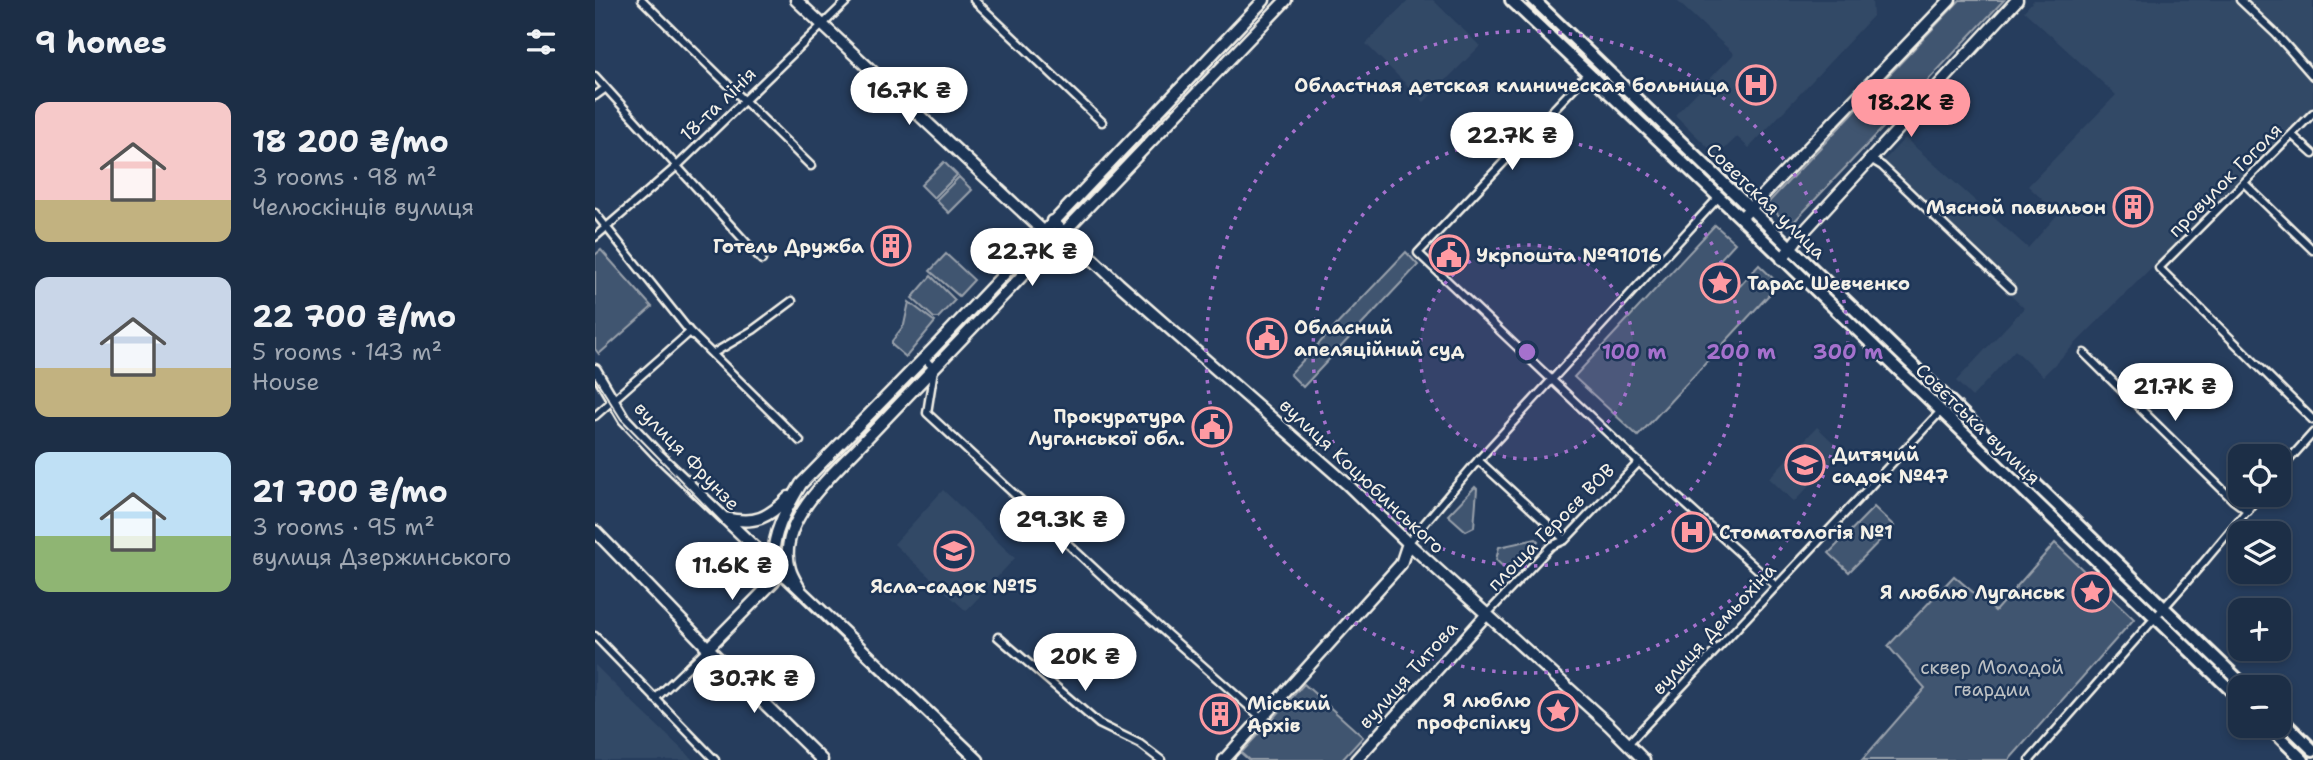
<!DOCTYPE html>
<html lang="en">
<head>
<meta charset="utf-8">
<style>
	:root { --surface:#1c2e46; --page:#25364d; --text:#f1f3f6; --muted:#a0a8b3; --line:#3a4a5f; --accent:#ff9aa2 }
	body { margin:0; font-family:"Shantell Sans",sans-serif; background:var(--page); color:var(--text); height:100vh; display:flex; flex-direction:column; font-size:26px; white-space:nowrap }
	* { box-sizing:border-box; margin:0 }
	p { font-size:23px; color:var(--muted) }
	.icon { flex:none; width:38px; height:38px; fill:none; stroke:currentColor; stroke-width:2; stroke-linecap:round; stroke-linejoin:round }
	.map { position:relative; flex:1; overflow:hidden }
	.sheet { display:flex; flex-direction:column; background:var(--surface); width:595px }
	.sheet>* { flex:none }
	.buttons { position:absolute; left:1633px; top:444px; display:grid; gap:14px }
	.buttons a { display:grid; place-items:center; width:63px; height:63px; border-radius:14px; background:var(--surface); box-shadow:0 4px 10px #0003,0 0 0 2px var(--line); font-size:35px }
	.price { position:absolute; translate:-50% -60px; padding:0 16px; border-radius:24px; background:#fff; color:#222; font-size:23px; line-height:46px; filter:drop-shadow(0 2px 4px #0008) }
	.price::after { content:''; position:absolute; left:50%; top:42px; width:21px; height:16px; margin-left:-10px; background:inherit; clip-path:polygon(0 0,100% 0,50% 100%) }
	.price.on { background:var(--accent); color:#111 }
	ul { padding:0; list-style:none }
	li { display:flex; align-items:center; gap:21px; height:175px; padding:0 35px }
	li span { display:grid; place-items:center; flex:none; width:196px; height:140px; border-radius:14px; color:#555 }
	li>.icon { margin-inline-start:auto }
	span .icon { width:84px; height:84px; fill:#fffc; stroke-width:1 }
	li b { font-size:30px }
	h2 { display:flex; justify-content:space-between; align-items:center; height:84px; padding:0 35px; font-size:30px }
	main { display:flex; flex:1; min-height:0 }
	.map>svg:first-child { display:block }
</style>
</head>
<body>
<main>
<section class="sheet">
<h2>9 homes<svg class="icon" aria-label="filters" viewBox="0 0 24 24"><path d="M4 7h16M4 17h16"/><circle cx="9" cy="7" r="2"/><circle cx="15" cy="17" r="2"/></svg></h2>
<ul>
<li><span style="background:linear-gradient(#f6c9c9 70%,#c2b280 0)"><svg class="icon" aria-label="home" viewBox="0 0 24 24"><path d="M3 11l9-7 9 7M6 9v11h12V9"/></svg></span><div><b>18 200 ₴/mo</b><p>3 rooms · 98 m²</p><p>Челюскінців вулиця</p></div></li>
<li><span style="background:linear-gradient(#c9d6e8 65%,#c2b280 0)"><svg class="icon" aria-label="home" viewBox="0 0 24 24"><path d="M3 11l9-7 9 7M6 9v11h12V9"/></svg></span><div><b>22 700 ₴/mo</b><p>5 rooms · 143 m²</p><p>House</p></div></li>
<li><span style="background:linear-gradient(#bfe0f5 60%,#8fb573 0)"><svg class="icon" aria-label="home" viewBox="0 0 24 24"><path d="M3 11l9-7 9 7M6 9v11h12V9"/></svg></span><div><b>21 700 ₴/mo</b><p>3 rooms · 95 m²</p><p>вулиця Дзержинського</p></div></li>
</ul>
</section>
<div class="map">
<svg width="1718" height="760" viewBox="0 0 1718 760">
	<rect width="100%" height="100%" fill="#263d5d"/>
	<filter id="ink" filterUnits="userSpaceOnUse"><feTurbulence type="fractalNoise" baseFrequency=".0143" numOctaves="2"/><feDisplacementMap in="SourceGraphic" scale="14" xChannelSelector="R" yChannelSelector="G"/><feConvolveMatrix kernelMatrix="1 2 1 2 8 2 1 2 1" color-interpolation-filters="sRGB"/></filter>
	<g filter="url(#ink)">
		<!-- built -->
		<path fill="#334966" d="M814,0H838L885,46L829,102L771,44Z
			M1081,0H1277L1278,16L1154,148L1142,137L1122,156L1080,115L1139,54Z
			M1439,0H1718V62L1708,71L1718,84V106L1448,376L1420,350L1377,397L1361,381L1429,308L1281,169L1310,138L1433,248L1463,214L1433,186L1521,95L1429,11Z
			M1222,427L1247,451L1199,502L1174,478Z
			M348,490L420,558L371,611L299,544Z
			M0,665L26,691L98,760H0Z"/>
		<!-- green -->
		<path fill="#40546f" stroke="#9aa2ac" stroke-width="2" d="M1365,0H1409L1195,226L1172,204Z
			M349,162L362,175L339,198L326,185Z
			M364,177L377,190L354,213L341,200Z
			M1120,225L1140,243L1108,278L1132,300L1164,265L1184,284L1043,436L979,377Z
			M6,250L57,307L4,354L0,349V255Z
			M811,252L823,265L708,387L695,374Z
			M351,254L379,280L364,296L335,271Z
			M336,276L360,300L343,318H339L317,298Z
			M314,302L340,322L311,357L297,345V341L309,325Z
			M880,487L882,489L879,527L871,531L853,515Z
			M1279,507L1299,526L1254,572L1234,553Z
			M941,539L943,541L915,573L901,560L904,547Z
			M1460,543L1539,619L1414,760H1267L1330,688L1293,646L1359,576L1400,611Z
			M709,684L768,737L747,760H654L646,753Z"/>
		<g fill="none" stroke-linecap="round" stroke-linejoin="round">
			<!-- street casing -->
			<g stroke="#f4f1e8" stroke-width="11">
				<path id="street" d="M47,0L216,166
					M379,0L507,122
					M1645,0L1681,34L1718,76
					M992,74L823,253L1037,456L1181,586
					M0,76L167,260
					M0,96L11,88
					M1718,113L1564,268L1718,420
					M1697,135L1718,154
					M1277,160L1287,166L1416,289
					M1649,183L1718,250
					M0,213L95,332L205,441
					M0,237L81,167L253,0
					M1489,353L1638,500L1653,511
					M117,354L158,330L197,301
					M329,358L339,369L332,413L530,597L667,718
					M0,416L95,332
					M883,460L970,540
					M1684,471L1718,433
					M813,543L878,466L1123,198
					M892,614L956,546L970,540L1044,462
					M0,636L120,760
					M403,637L504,724L545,744L566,760
					M60,699L113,648
					M1032,745L1345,412
					M1435,760L1608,563L1665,495"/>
			</g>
			<!-- secondary casing -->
			<g stroke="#f4f1e8" stroke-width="15">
				<path id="secondary" d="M201,0L448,231
					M1146,218L1355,0
					M457,221L524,284L752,484L813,543L1014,725L1049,760
					M1187,259L1203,238L1422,0
					M0,370L29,419L62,454L383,760
					M130,518C160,525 173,518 194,497
					M0,531L113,648L227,760
					M205,589C201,582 197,576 195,569C180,521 241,472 270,440L691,0
					M113,648L179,581C180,569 177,558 179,547C182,524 195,503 206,484L338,349L669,0
					M629,760L806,564L813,543
					M761,760L892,614"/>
			</g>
			<!-- primary casing -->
			<g stroke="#f4f1e8" stroke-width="16">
				<path id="primary" d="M916,0L1146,218L1645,699
					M939,0L1652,688
					M1684,717L1718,750
					M1673,726L1708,760"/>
			</g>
			<!-- street -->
			<use href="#street" stroke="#1d3557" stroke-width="6"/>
			<!-- secondary -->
			<use href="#secondary" stroke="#1d3557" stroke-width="10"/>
			<!-- primary -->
			<use href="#primary" stroke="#1d3557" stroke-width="10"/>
			<!-- tram -->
			<path stroke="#f4f1e8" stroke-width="2" d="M0,378L26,419L127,523
				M193,586L374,760"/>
		</g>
	</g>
	<!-- distance rings -->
	<circle cx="932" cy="352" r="107" fill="#a571cd" fill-opacity=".12"/>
	<g fill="none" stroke="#a571cd" stroke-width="3.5" stroke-dasharray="3.5 7">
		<circle cx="932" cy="352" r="107"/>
		<circle cx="932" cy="352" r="214"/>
		<circle cx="932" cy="352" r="321"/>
	</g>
	<!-- icons -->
	<defs>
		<g id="hospital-ring" transform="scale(2.0125)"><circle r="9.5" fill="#1d3557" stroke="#ff9aa2" stroke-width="1.5"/><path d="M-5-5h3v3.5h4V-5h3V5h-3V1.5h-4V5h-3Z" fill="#ff9aa2"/></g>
		<g id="building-ring" transform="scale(2.0125)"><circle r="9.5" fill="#1d3557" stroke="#ff9aa2" stroke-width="1.5"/><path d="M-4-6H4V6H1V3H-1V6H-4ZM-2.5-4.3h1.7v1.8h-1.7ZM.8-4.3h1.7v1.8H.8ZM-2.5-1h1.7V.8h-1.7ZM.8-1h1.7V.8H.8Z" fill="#ff9aa2"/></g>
		<g id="civic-ring" transform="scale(2.0125)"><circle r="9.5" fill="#1d3557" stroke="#ff9aa2" stroke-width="1.5"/><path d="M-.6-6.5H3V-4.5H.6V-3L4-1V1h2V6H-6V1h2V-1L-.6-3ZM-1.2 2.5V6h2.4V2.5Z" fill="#ff9aa2"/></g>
		<g id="sight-ring" transform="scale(2.0125)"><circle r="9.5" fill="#1d3557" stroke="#ff9aa2" stroke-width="1.5"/><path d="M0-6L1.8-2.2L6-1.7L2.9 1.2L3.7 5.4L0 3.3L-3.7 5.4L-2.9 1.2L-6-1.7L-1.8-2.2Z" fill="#ff9aa2"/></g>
		<g id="school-ring" transform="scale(2.0125)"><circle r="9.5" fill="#1d3557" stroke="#ff9aa2" stroke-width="1.5"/><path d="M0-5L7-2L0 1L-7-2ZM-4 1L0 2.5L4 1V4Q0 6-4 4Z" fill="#ff9aa2"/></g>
	</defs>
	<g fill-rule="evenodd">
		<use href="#hospital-ring" x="1161" y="85"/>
		<use href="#building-ring" x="1538" y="207"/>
		<use href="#building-ring" x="296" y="246"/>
		<use href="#civic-ring" x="854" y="255"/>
		<use href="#sight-ring" x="1125" y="283"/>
		<use href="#civic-ring" x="672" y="338"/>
		<use href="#civic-ring" x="617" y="427"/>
		<use href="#school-ring" x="1210" y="465"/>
		<use href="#hospital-ring" x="1097" y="532"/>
		<use href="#school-ring" x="359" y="551"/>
		<use href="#sight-ring" x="1497" y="592"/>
		<use href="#sight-ring" x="963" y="711"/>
		<use href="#building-ring" x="625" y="714"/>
	</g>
	<g text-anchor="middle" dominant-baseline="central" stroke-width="5" stroke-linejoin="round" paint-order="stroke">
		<!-- poi labels -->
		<g font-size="19" font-weight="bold" fill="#f4f1e8" stroke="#1d3557" text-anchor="end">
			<text x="1134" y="85">Областная детская клиническая больница</text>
			<text x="1511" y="207">Мясной павильон</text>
			<text x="269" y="246">Готель Дружба</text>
			<text x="881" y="255" text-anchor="start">Укрпошта №91016</text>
			<text x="1152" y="283" text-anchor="start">Тарас Шевченко</text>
			<text x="699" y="327" text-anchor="start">Обласний<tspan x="699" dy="22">апеляційний суд</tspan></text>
			<text x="590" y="416">Прокуратура<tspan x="590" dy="22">Луганської обл.</tspan></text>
			<text x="1237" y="454" text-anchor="start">Дитячий<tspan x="1237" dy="22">садок №47</tspan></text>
			<text x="1124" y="532" text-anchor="start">Стоматологія №1</text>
			<text x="359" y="586" text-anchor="middle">Ясла-садок №15</text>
			<text x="1470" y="592">Я люблю Луганськ</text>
			<text x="936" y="700">Я люблю<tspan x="936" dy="22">профспілку</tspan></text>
			<text x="652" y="703" text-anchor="start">Міський<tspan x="652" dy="22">Архів</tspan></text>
		</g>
		<!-- street labels -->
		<g font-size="19" fill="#f4f1e8" stroke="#1d3557">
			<text transform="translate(123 104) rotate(-44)">18-та лінія</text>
			<text transform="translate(1630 180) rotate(-45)">провулок Гоголя</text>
			<text transform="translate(1171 201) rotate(44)">Советская улица</text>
			<text transform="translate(1383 424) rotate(44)">Совєтська вулиця</text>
			<text transform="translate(92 456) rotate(46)">вулиця Фрунзе</text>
			<text transform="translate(767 476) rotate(43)">вулиця Коцюбинського</text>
			<text transform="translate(956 527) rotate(-45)">площа Героєв ВОВ</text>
			<text transform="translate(1119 629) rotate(-47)">вулиця Демьохіна</text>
			<text transform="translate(813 675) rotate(-48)">вулиця Титова</text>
		</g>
		<!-- park labels -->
		<g font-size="19" fill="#bec2c4" stroke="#1d3557">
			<text x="1397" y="667">сквер Молодой<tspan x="1397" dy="22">гвардии</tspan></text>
		</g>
	</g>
	<circle cx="932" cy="352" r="10" fill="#a571cd" stroke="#1d3557" stroke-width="3.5"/>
	<g font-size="21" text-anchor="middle" font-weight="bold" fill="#a571cd" stroke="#1d3557" stroke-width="5" stroke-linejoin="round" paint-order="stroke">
		<text x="1039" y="359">100 m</text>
		<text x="1146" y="359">200 m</text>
		<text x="1253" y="359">300 m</text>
	</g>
</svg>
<div class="buttons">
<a><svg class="icon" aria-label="locate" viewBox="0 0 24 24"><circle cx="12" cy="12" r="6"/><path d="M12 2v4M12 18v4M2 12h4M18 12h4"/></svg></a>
<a><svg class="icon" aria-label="layers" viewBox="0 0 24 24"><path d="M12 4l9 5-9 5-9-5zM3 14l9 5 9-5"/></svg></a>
<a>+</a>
<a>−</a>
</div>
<b class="price" style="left:314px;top:127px">16.7K ₴</b>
<b class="price on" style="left:1316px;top:139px">18.2K ₴</b>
<b class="price" style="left:917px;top:172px">22.7K ₴</b>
<b class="price" style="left:437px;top:288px">22.7K ₴</b>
<b class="price" style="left:1580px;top:423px">21.7K ₴</b>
<b class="price" style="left:467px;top:556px">29.3K ₴</b>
<b class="price" style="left:137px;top:602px">11.6K ₴</b>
<b class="price" style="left:490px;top:693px">20K ₴</b>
<b class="price" style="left:159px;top:715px">30.7K ₴</b>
</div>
</main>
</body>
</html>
